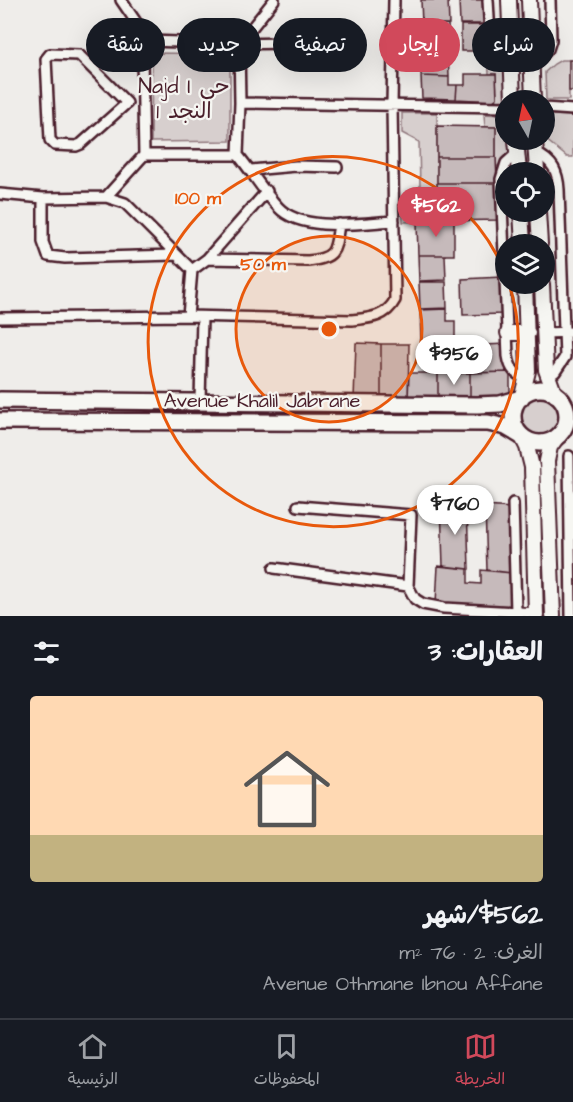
<!DOCTYPE html>
<html lang="ar">
<head>
<meta charset="utf-8">
<style>
	:root { --surface:#171b24; --page:#20242c; --text:#f1f3f6; --muted:#9ea1a6; --line:#363941; --accent:#d1495b }
	body { margin:0; font-family:"Architects Daughter","Playpen Sans Arabic",sans-serif; background:var(--page); color:var(--text); direction:rtl; height:100vh; display:flex; flex-direction:column; font-size:22px; white-space:nowrap }
	* { box-sizing:border-box; margin:0 }
	p { font-size:20px; color:var(--muted) }
	.icon { flex:none; width:33px; height:33px; fill:none; stroke:currentColor; stroke-width:2; stroke-linecap:round; stroke-linejoin:round }
	.map { position:relative; height:616px; overflow:hidden; direction:ltr }
	.side { display:flex; flex-direction:column; background:var(--surface); flex:1 }
	.side>* { flex:none }
	.top-card { position:absolute; left:18px; top:18px; width:537px; height:54px; direction:rtl; display:flex; gap:12px }
	.needle { width:39px; rotate:351deg }
	.fabs { position:absolute; left:495px; top:90px; display:grid; gap:12px }
	.fabs a { display:grid; place-items:center; width:60px; height:60px; border-radius:50%; background:var(--surface); box-shadow:0 6px 24px #0002; font-size:30px }
	.price { position:absolute; translate:-50% -51px; padding:0 14px; border-radius:21px; background:#fff; color:#222; font-size:20px; line-height:39px; filter:drop-shadow(0 2px 3px #0008) }
	.price::after { content:''; position:absolute; left:50%; top:36px; width:18px; height:14px; margin-left:-9px; background:inherit; clip-path:polygon(0 0,100% 0,50% 100%) }
	.price.on { background:var(--accent); color:#fff }
	ul { padding:0; list-style:none }
	li { display:grid; align-content:center; gap:12px; height:318px; padding:0 30px }
	li span { display:grid; place-items:center; height:186px; border-radius:6px; color:#555 }
	li>.icon { margin-inline-start:auto }
	span .icon { width:108px; height:108px; fill:#fffc; stroke-width:1 }
	li b { font-size:26px }
	h2 { display:flex; justify-content:space-between; align-items:center; height:72px; padding:0 30px; font-size:26px }
	.tag { padding:0 21px; border-radius:27px; background:var(--surface); box-shadow:0 6px 24px #0002; font-size:21px; line-height:54px }
	.tag.on { background:var(--accent); color:#fff }
	.tabs { display:flex; justify-content:space-around; align-items:center; height:84px; border-top:2px solid var(--line); background:var(--surface); font-size:16px; color:var(--muted) }
	.tabs a { display:grid; justify-items:center; gap:3px }
	.tabs .on { color:var(--accent) }
	.map>svg:first-child { display:block }
</style>
</head>
<body>
<div class="map">
<svg width="573" height="616" viewBox="0 0 573 616">
	<rect width="100%" height="100%" fill="#efedea"/>
	<filter id="ink" filterUnits="userSpaceOnUse"><feTurbulence type="fractalNoise" baseFrequency=".0167" numOctaves="2"/><feDisplacementMap in="SourceGraphic" scale="12" xChannelSelector="R" yChannelSelector="G"/><feConvolveMatrix kernelMatrix="1 2 1 2 8 2 1 2 1" color-interpolation-filters="sRGB"/></filter>
	<g filter="url(#ink)">
		<!-- green -->
		<path fill="#d7cfce" stroke="#90777c" stroke-width="1.5" d="M488,45L507,67L508,100L493,101L497,98L496,74H489Z
			M152,53L230,54V141L151,142Z
			M561,60H569V100H546L545,72L554,64Z
			M402,113H437V221L403,222L402,199L420,188L419,142L402,133Z
			M484,114L505,115L506,140H511L512,149L496,168V127H485Z
			M551,115L573,116V157H567L545,139V117Z
			M517 417a23 23 0 1 1 46 0a23 23 0 1 1-46 0Z"/>
		<!-- building -->
		<path fill="#c6babb" stroke="#4a1f2b" stroke-width="1.5" d="M421,0H448L449,24H422Z
			M459,0H486L487,24H460Z
			M448,24L449,50H422L421,25Z
			M461,25H487L488,51H461Z
			M421,51H448L449,77L421,76Z
			M569,60H573V91H569Z
			M465,74H496L497,98L493,101L456,99L457,85H465Z
			M421,76L449,77V85H457L456,99L422,98Z
			M437,126L496,127V157H437Z
			M437,157H496L497,183H437Z
			M437,183H497L499,220L437,221Z
			M454,221V255H418L417,222Z
			M418,255H445L446,280L419,281Z
			M502,277L504,314L463,315L462,279Z
			M419,282H446L447,308L420,309Z
			M447,309V321H455V346H421L420,310Z
			M356,343L381,344V399H354Z
			M381,344H409L408,399H381Z
			M505,344L506,372L467,373V346Z
			M510,372V398H470V373Z
			M409,373H438V398L408,399Z
			M438,373H470V398H438Z
			M441,503L467,505L469,569L443,566Z
			M485,506L511,508L512,573L487,570Z
			M438,566L468,569V583L481,584V570L512,573V607L443,605L436,603Z"/>
		<g fill="none" stroke-linecap="round" stroke-linejoin="round">
			<!-- minor casing -->
			<g stroke="#4a1f2b" stroke-width="14">
				<path id="minor" d="M121,0L149,41
					M488,0L490,36L511,64
					M50,54L79,55L127,103L81,144L76,146L55,145L50,140L46,59Z
					M532,69L548,49L551,40L550,0
					M240,103L506,107
					M544,108L573,110
					M518,152L506,163L501,179L508,356C510,369 515,375 528,379
					M536,153C553,161 558,172 559,190L565,357L555,372L548,376
					M144,155H238L240,103L239,44L274,0
					M238,155C252,172 263,191 278,207C302,233 361,223 394,221
					M251,170L296,166L337,167
					M0,194L43,198L106,197L125,203L192,270
					M106,197L144,155L142,59L143,50L149,41L239,44L342,42
					M43,198V242L48,256L65,258L175,255
					M207,259L308,261C337,258 335,250 339,224
					M188,316L192,270L207,259L267,191
					M0,318L188,316L352,320C371,318 386,317 395,300L392,105L394,0
					M544,333L573,332
					M200,401L202,317
					M569,456L571,616
					M513,503L516,612
					M298,506L411,515L408,586L415,599L423,604L444,608L536,613
					M274,568L408,586"/>
			</g>
			<!-- secondary casing -->
			<g stroke="#4a1f2b" stroke-width="18">
				<path id="secondary" d="M509,0L513,100
					M529,0L533,100
					M516,140L519,172
					M535,140L537,172
					M521,212L523,244
					M538,212L540,244
					M542,284L546,370L555,395
					M508,333H528
					M522,396L528,371L525,284
					M522,437L527,447L532,467L536,616
					M553,616L547,461L550,447L557,437"/>
			</g>
			<!-- primary casing -->
			<g stroke="#4a1f2b" stroke-width="20">
				<path id="primary" d="M513 416a27 27 0 1 1 54 0a27 27 0 1 1-54 0Z
					M0,400L477,405L500,404L521,398
					M0,421L488,423L506,427L521,436"/>
			</g>
			<!-- minor -->
			<use href="#minor" stroke="#f6f6f2" stroke-width="9"/>
			<!-- secondary -->
			<use href="#secondary" stroke="#f6f6f2" stroke-width="14"/>
			<!-- primary -->
			<use href="#primary" stroke="#f6f6f2" stroke-width="15"/>
		</g>
	</g>
	<!-- distance rings -->
	<circle cx="329" cy="329" r="93" fill="#e8590c" fill-opacity=".12"/>
	<g fill="none" stroke="#e8590c" stroke-width="3">
		<circle cx="329" cy="329" r="93"/>
		<path d="M509 284A185 185 0 1 1 505 273"/>
	</g>
	<g text-anchor="middle" dominant-baseline="central" stroke-width="4.5" stroke-linejoin="round" paint-order="stroke">
		<!-- street labels -->
		<g font-size="20" fill="#4a1f2b" stroke="#f6f6f2">
			<text x="262" y="401">Avenue Khalil Jabrane</text>
		</g>
		<!-- quarter labels -->
		<g font-size="22" fill="#4a1f2b" stroke="#f6f6f2">
			<text x="184" y="86">Najd I حي<tspan x="184" dy="25">النجد 1</tspan></text>
		</g>
	</g>
	<circle cx="329" cy="329" r="9" fill="#e8590c" stroke="#f6f6f2" stroke-width="3"/>
	<g font-size="18" text-anchor="middle" font-weight="bold" fill="#e8590c" stroke="#f6f6f2" stroke-width="4.5" stroke-linejoin="round" paint-order="stroke">
		<text x="198" y="204">100 m</text>
		<text x="263" y="270">50 m</text>
	</g>
</svg>
<div class="fabs">
<a><svg class="needle" viewBox="-14 -14 28 28"><path d="M0-13l5 13h-10z" fill="#e53935"/><path d="M0 13l5-13h-10z" fill="#9ea1a6"/></svg></a>
<a><svg class="icon" aria-label="locate" viewBox="0 0 24 24"><circle cx="12" cy="12" r="6"/><path d="M12 2v4M12 18v4M2 12h4M18 12h4"/></svg></a>
<a><svg class="icon" aria-label="layers" viewBox="0 0 24 24"><path d="M12 4l9 5-9 5-9-5zM3 14l9 5 9-5"/></svg></a>
</div>
<b class="price on" style="left:436px;top:238px">$562</b>
<b class="price" style="left:454px;top:386px">$956</b>
<b class="price" style="left:455px;top:536px">$760</b>
<div class="top-card">
<a class="tag">شراء</a>
<a class="tag on">إيجار</a>
<a class="tag">تصفية</a>
<a class="tag">جديد</a>
<a class="tag">شقة</a>
</div>
</div>
<section class="side">
<h2>العقارات: 3<svg class="icon" aria-label="filters" viewBox="0 0 24 24"><path d="M4 7h16M4 17h16"/><circle cx="9" cy="7" r="2"/><circle cx="15" cy="17" r="2"/></svg></h2>
<ul>
<li><span style="background:linear-gradient(#ffd9b3 75%,#c2b280 0)"><svg class="icon" aria-label="home" viewBox="0 0 24 24"><path d="M3 11l9-7 9 7M6 9v11h12V9"/></svg></span><div><b>$562/شهر</b><p>الغرف: 2 · 76 m²</p><p>Avenue Othmane Ibnou Affane</p></div></li>
</ul>
</section>
<nav class="tabs">
<a class="on"><svg class="icon" aria-label="map" viewBox="0 0 24 24"><path d="M3 6l6-2 6 2 6-2v14l-6 2-6-2-6 2zM9 4v14M15 6v14"/></svg>الخريطة</a>
<a><svg class="icon" aria-label="saved" viewBox="0 0 24 24"><path d="M7 4h10v16l-5-4-5 4z"/></svg>المحفوظات</a>
<a><svg class="icon" aria-label="home" viewBox="0 0 24 24"><path d="M3 11l9-7 9 7M6 9v11h12V9"/></svg>الرئيسية</a>
</nav>
</body>
</html>
